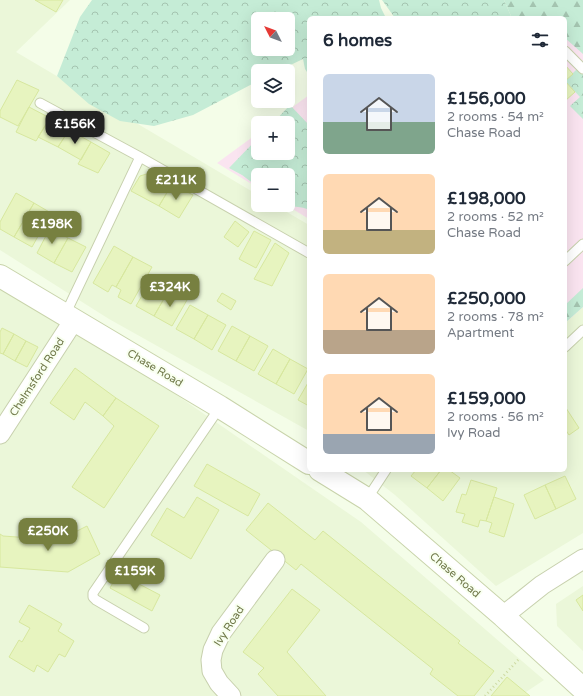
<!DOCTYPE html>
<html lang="en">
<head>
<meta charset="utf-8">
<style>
	:root { --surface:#fff; --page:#f6f6f7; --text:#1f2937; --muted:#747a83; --accent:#778040 }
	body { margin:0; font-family:"Varela Round",sans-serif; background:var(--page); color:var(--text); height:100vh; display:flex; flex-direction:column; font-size:15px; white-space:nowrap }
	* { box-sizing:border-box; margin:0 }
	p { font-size:13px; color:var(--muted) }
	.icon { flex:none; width:22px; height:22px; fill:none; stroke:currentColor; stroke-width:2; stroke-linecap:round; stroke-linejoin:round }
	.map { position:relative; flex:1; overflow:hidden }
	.panel { position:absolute; left:307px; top:16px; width:260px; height:456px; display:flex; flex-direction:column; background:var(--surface); border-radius:6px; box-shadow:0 4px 16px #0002 }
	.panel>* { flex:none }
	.needle { width:26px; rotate:312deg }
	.tools { position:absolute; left:251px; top:12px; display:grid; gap:8px }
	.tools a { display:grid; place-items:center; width:44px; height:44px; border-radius:6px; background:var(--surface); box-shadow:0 4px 16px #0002; font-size:20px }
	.price { position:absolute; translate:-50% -34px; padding:0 9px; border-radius:8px; background:var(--accent); color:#fff; font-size:13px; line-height:26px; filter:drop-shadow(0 1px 2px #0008) }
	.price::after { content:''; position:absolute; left:50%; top:24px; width:12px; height:9px; margin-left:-6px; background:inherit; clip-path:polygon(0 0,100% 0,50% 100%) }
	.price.on { background:#222; color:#fff }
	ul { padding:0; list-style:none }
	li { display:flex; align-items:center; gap:12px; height:100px; padding:0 16px }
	li span { display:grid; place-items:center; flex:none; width:112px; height:80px; border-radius:6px; color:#555 }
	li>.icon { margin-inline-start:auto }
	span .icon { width:48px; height:48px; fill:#fffc; stroke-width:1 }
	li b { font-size:17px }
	h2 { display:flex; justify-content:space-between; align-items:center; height:48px; padding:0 16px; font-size:17px }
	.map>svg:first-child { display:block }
</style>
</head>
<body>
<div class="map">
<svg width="583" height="696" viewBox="0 0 583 696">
	<defs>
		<pattern id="forest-firs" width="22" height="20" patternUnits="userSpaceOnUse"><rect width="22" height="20" fill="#c5ecd6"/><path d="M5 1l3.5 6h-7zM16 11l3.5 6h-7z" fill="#a4c4b0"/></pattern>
		<pattern id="park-crowns" width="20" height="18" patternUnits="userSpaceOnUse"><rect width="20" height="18" fill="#c5ecd6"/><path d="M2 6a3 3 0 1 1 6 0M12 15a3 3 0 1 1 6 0" fill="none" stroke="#a4c4b0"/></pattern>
	</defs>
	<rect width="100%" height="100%" fill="#f4fde8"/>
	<!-- residential -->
	<path fill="#ebf7d9" d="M0,0H70L16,52L258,195V205H275L309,225V431L109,319L0,250Z
		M0,282L75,325L361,522L544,680L520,696H0Z
		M583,307V533L496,586L395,495L363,470H565V323Z
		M583,586V651L557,626L556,604Z"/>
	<!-- education -->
	<path fill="#fae4f0" d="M565,26L583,41V307L565,323Z
		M309,95V219L286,205H288V175H258V188L217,163L258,133V153H288V123H271Z"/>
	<!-- forest -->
	<path fill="url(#forest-firs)" d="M504,0H583V54L565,38V18H517L511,16Z
		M583,288V307L565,323V305Z"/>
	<!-- park -->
	<path fill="url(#park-crowns)" fill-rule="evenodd" d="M92,0H379L381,8L386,18H309V75L305,69L303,59L278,71H258V81L193,115L154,126L120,121L89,104L57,76L80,17ZM258,19H288V49H258Z
		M382,0H504L511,16L517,18H395Z
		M583,63V119L570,106L580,97L565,81Z
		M290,105L309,125V210C302,206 291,207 283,205H288V175H258V187L242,175L229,168L258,138V153H288V123H273Z"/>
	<!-- building -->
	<path fill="#e7f4bf" stroke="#d7e79e" d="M35,0H63L56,12Z
		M565,65L573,74L565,81Z
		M17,80L39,90L18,126L0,117V111Z
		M565,81L575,92L565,101Z
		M29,107L50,118L36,141L16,132Z
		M50,118L69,130L58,147L38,137Z
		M69,130L91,142L81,160L58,147Z
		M91,142L110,153L98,173L78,164Z
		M153,172L172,184L159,206L131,191L140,176Z
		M172,184L193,195L179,218L159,206Z
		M16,193L34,203L14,237L0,229V222Z
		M34,203L51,213L32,247L14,237Z
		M235,221L249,232L238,247L224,237Z
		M50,228L68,238L54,263L37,253Z
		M254,231L271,240L256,268L239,259Z
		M68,238L86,247L72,272L54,263Z
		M275,243L289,253L272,286L254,279Z
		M114,246L133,257L116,287L112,285L108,292L93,283Z
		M133,257L152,267L131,304L118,297L121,290L116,287Z
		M151,280L169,290L154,316L136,306Z
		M169,290L187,300L172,326L154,316Z
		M222,293L236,301L231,310L217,301Z
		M190,305L208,315L194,339L176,329Z
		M208,315L226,325L212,350L194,339Z
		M232,326L250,336L236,361L218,351Z
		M2,328L14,334L3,354L0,353V332Z
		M14,334L26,341L15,361L3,354Z
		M250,336L268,346L254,371L236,361Z
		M26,341L38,347L27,367L15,361Z
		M273,349L290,359L276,384L258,374Z
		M290,359L308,369L294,394L276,384Z
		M75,368L116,398L103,416L85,402L74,420L50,403Z
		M309,381V406L298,400Z
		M116,398L159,426L104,508L72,487L114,426L103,416Z
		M566,408L579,428L569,435L565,429V409Z
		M207,464L260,494L248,516L194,486Z
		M416,470H441L427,488L411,476Z
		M441,470H449L460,478L443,501L427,488Z
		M565,476L576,499L556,509L545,485Z
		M471,480L497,488L486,521L480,520L478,527L462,522L465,514L456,512L462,494L466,495Z
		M545,485L556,509L535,519L524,495Z
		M197,497L219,510L191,559L151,535L167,508L184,518Z
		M494,497L514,504L504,537L489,532L492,523L486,521Z
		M268,503L315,540L323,531L460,641L458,643L494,671L474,696H458L430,674L433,669L301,564L296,570L246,530Z
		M87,526L100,554L68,572L0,567V534L3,536L59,540Z
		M118,573L160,595L152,611L110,588Z
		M292,589L320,610L287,652L326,696H278L258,674L264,668L243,652Z
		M583,595V611L576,600Z
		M29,605L62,624L58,631L74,641L65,657L59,654L48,672L37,665L34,672L9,657L19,640L22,642L30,628L19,622Z
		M507,677L530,696H491Z"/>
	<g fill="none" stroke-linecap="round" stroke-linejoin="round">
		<!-- lane casing -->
		<g stroke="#c7d0ad" stroke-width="11">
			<path id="lane" d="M565,51L583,69
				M40,103L140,157L309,253
				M565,261L583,244
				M65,315L140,157
				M565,347L583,330
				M367,499L386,470
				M144,628L96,600L93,597V593L220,407"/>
		</g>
		<!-- street casing -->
		<g stroke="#c7d0ad" stroke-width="21">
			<path id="street" d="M0,434L74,320
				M503,616L542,585L583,559
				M231,696L219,683L212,671L211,660L213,650L221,633L275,560"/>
		</g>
		<!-- secondary casing -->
		<g stroke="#c8d3aa" stroke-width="24">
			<path id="secondary" d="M0,276L220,407L309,463
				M320,470L367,499L503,616L583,689"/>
		</g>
		<!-- path -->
		<path stroke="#cdd9a1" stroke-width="2.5" stroke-dasharray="1 3" stroke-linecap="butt" d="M485,696L519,659"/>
		<!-- lane -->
		<use href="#lane" stroke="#fff" stroke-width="9"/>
		<!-- street -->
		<use href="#street" stroke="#fff" stroke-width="19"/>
		<!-- secondary -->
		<use href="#secondary" stroke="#fff" stroke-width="22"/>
	</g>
	<g text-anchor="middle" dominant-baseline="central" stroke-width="4" stroke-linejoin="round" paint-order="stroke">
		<!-- street labels -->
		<g font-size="11" fill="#70794a" stroke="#f8ffef">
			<text transform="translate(155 368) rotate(31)">Chase Road</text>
			<text transform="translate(37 377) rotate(-57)">Chelmsford Road</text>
			<text transform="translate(455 575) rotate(41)">Chase Road</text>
			<text transform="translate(229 626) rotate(-57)">Ivy Road</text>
		</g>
	</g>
</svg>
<div class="tools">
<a><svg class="needle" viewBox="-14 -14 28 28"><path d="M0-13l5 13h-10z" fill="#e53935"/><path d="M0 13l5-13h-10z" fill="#747a83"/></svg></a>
<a><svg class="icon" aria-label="layers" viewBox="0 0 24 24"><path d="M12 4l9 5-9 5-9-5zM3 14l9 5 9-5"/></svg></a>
<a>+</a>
<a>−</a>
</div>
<b class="price on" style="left:75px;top:145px">£156K</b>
<b class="price" style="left:176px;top:201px">£211K</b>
<b class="price" style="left:52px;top:245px">£198K</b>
<b class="price" style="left:170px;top:308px">£324K</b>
<b class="price" style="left:48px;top:552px">£250K</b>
<b class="price" style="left:135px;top:592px">£159K</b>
<section class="panel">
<h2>6 homes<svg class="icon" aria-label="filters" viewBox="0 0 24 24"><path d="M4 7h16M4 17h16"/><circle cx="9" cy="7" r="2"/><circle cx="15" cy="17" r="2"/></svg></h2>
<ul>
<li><span style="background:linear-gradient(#c9d6e8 60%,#7fa58c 0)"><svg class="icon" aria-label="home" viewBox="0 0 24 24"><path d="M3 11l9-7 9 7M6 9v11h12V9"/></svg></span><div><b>£156,000</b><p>2 rooms · 54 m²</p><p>Chase Road</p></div></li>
<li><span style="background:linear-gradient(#ffd9b3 70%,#c2b280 0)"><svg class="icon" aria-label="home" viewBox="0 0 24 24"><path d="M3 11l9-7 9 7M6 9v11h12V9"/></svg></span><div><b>£198,000</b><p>2 rooms · 52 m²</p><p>Chase Road</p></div></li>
<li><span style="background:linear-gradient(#ffd9b3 70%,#b9a48a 0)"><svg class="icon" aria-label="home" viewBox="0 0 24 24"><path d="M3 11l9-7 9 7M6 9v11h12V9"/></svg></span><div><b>£250,000</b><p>2 rooms · 78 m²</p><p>Apartment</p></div></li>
<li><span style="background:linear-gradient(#ffd9b3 75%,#9aa5b1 0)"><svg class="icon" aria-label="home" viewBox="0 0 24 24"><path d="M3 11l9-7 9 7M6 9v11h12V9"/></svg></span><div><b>£159,000</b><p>2 rooms · 56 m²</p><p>Ivy Road</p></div></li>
</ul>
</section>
</div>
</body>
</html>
